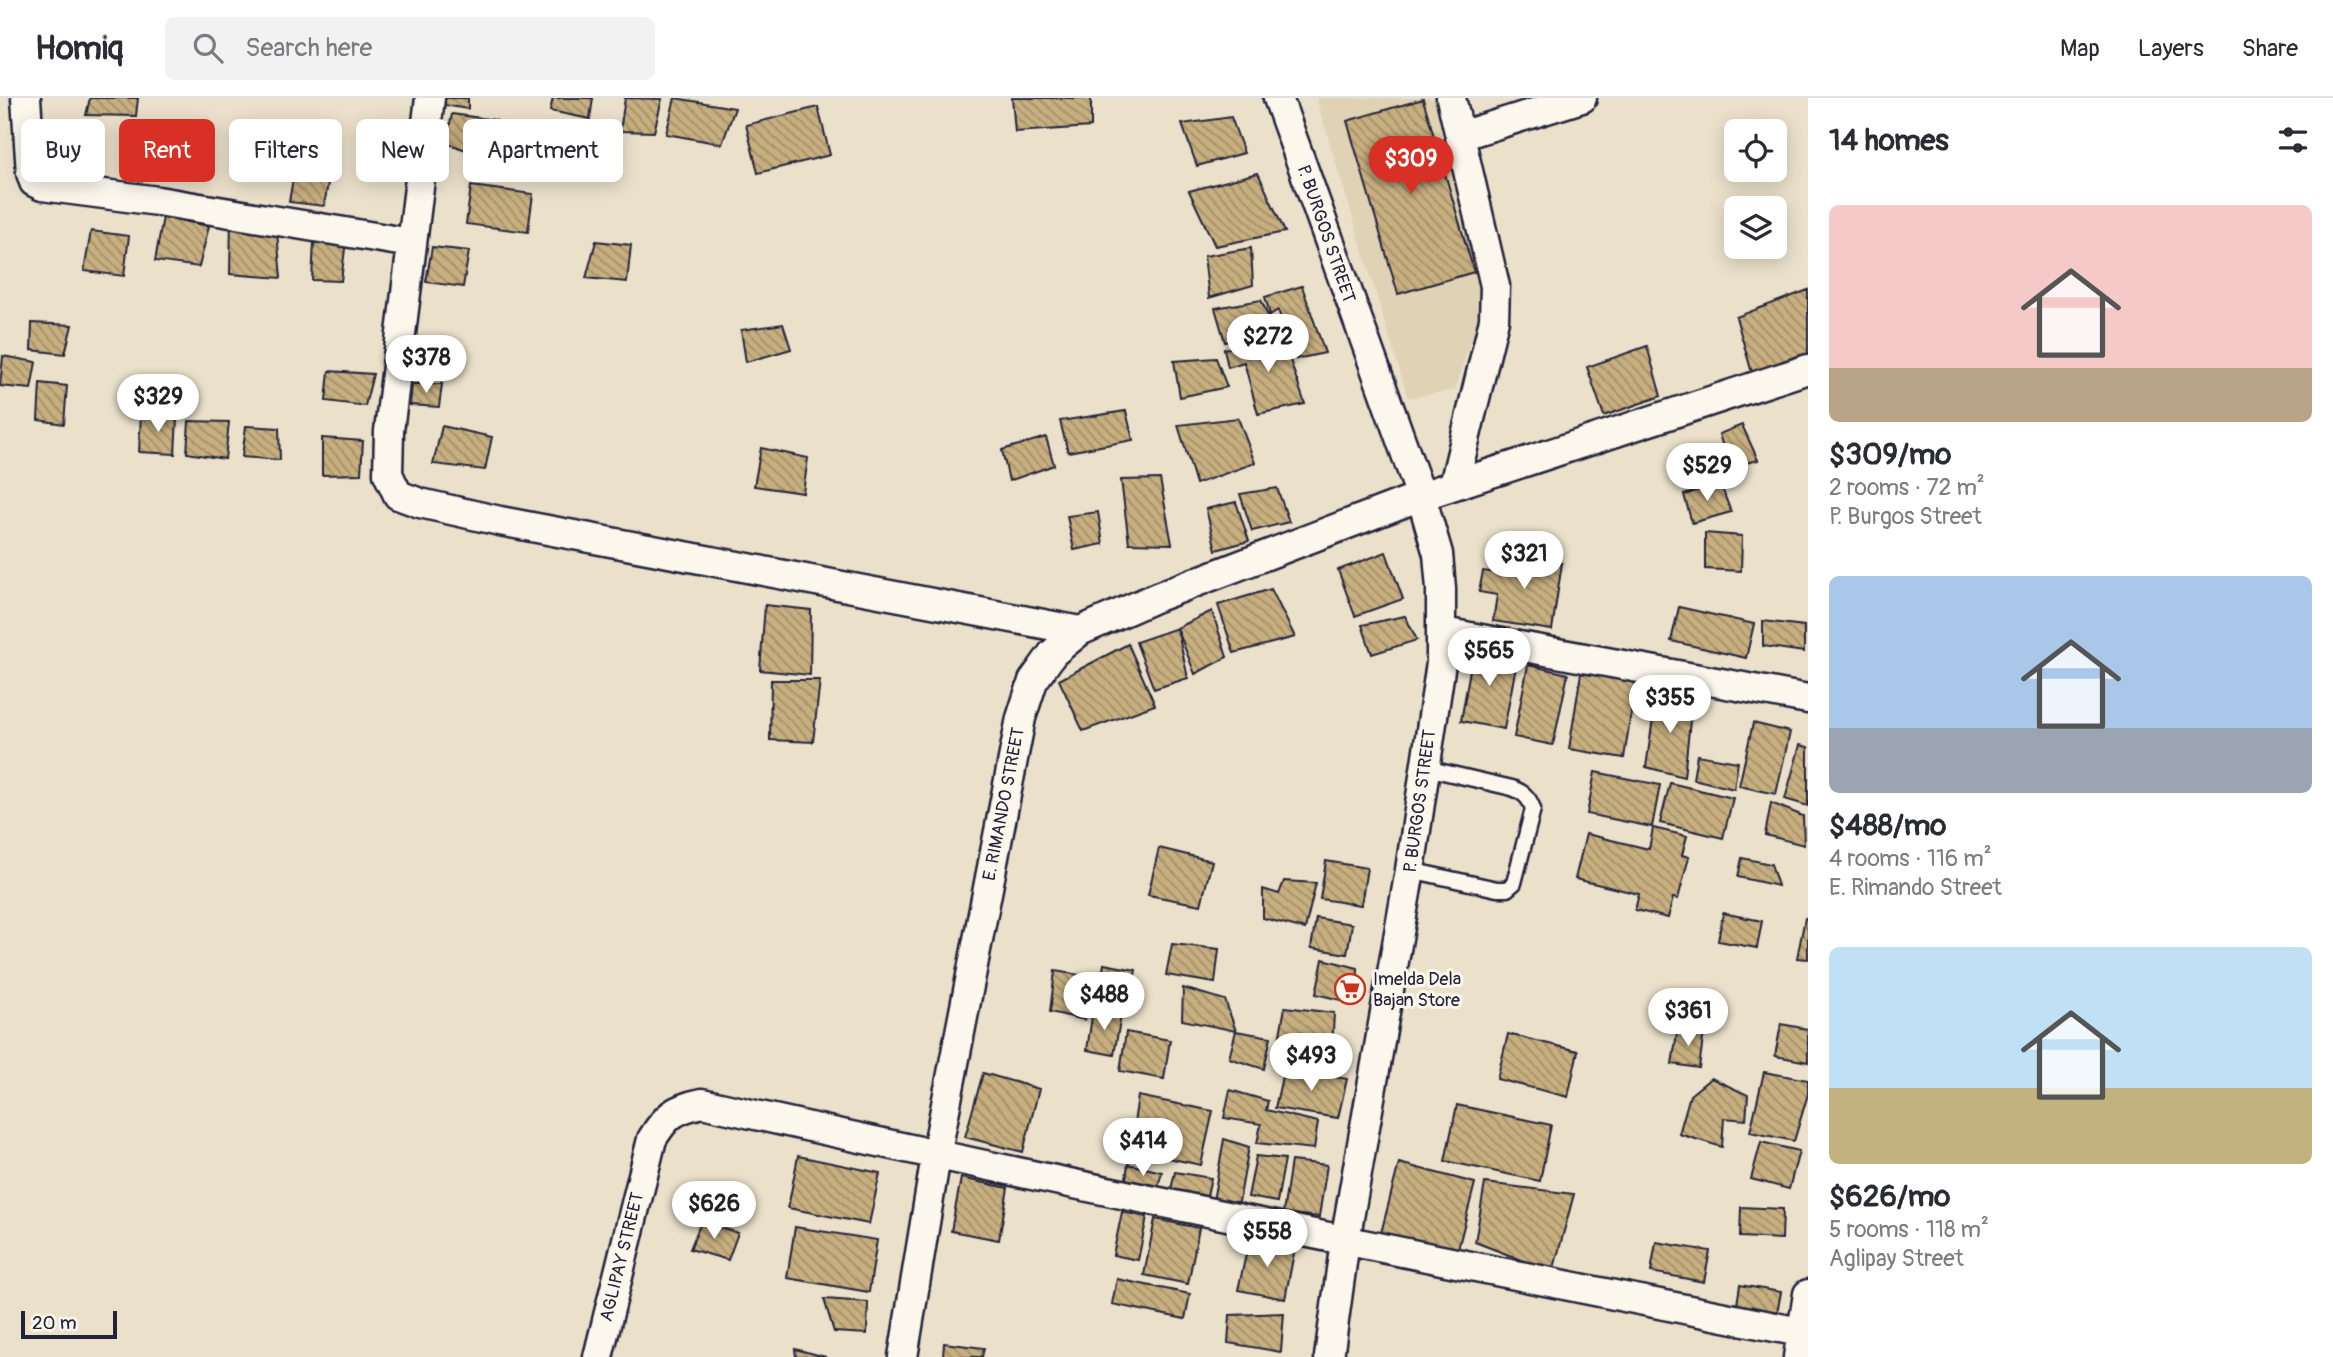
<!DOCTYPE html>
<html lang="en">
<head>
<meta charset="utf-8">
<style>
	:root { --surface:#fff; --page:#f2f2f3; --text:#2b2b33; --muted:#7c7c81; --line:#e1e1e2; --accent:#d93025 }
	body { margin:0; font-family:Pangolin,sans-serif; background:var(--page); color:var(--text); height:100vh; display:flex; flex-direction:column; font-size:26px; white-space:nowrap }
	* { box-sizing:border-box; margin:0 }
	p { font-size:23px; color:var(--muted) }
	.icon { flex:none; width:38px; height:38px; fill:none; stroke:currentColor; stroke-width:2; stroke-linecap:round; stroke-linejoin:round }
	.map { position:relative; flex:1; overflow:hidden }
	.panel { display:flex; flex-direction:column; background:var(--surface); width:525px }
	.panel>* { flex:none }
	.hud { position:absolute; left:21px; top:21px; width:665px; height:63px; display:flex; gap:14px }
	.controls { position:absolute; left:1724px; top:21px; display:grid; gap:14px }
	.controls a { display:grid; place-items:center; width:63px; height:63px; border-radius:10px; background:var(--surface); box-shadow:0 4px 18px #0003; font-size:35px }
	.scale { position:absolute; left:21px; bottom:18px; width:96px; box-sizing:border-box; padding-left:7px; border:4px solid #22223b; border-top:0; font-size:19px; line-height:24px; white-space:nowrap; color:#22223b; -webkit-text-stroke:5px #fbf7ec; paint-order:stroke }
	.price { position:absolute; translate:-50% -60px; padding:0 16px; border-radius:24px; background:#fff; color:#222; font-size:23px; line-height:46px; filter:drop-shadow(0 2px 4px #0008) }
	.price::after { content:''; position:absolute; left:50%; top:42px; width:21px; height:16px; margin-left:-10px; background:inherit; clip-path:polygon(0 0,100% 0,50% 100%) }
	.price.selected { background:var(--accent); color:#fff }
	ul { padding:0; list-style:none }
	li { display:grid; align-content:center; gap:14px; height:371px; padding:0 21px }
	li span { display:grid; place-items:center; height:217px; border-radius:10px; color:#555 }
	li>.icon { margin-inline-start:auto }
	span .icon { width:126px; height:126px; fill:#fffc; stroke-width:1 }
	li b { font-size:30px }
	h2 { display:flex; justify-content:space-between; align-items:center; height:84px; padding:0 21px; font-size:30px }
	.pill { padding:0 24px; border-radius:10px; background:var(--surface); box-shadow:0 4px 18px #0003; font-size:24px; line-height:63px }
	.pill.selected { background:var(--accent); color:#fff }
	header { display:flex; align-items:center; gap:42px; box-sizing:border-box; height:98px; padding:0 35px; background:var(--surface); border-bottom:2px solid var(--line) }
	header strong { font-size:33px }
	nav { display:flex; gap:38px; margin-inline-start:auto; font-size:24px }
	.search { width:490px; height:63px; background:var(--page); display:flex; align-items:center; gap:18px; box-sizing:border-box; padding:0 24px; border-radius:10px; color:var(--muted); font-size:26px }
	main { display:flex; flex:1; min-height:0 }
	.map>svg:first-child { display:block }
</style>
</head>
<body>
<header>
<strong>Homiq</strong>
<div class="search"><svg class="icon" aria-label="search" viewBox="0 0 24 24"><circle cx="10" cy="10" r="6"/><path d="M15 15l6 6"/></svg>Search here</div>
<nav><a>Map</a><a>Layers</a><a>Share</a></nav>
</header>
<main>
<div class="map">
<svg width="1808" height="1259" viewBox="0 0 1808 1259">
	<defs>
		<pattern id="building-back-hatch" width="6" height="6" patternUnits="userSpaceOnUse" patternTransform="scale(1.75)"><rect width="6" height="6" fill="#c7af7f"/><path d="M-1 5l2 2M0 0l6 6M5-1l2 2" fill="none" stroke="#a18e69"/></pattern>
	</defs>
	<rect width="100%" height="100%" fill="#ebe1cb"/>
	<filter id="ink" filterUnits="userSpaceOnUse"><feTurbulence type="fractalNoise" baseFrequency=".0143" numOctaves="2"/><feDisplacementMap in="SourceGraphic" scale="14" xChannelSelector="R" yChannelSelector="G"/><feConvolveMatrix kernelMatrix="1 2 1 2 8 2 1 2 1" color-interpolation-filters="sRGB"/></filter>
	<g filter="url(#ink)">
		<!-- built -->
		<path fill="#e0d2b4" d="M1316,0H1438L1483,204L1455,292L1408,300Z"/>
		<!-- building -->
		<path fill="url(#building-back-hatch)" stroke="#22223b" stroke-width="2" d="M90,0H138L136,18L86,17Z
			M444,0H468V11L443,7Z
			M553,0H593L590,21L550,13Z
			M625,0L662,1L654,34L620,33Z
			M675,0L735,10L722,46L666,36Z
			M1012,0H1091V29L1015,34Z
			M1423,1L1474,174L1398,196L1347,23Z
			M818,9L830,57L758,75L746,27Z
			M452,16L496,22L489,60L446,45Z
			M1231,19L1244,55L1197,68L1182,26Z
			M35,46H77V80L35,81Z
			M295,69L330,74L324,108L289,104Z
			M1258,75L1285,134L1215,148L1189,93Z
			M471,88L533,96L528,134L466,126Z
			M231,117L277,134L281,180L230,176Z
			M163,119L209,128L199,169L155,163Z
			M91,133L129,138L124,178L84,173Z
			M346,143L341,183L312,182L314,144Z
			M596,143L631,147L627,184L586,180Z
			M432,149L469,153L463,189L426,184Z
			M1251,150L1253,187L1209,200L1204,158Z
			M1302,188L1325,255L1296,261L1278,212L1270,217L1265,199Z
			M1808,192V259L1752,275L1736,219Z
			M1261,202L1275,233L1225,244L1215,210Z
			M32,225L72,227L65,256L31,252Z
			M783,226L791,251L746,264L741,232Z
			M1282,239L1305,306L1258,316L1244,264L1228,269L1224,251Z
			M1647,248L1661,298L1604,318L1587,269Z
			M3,258L36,264L31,291L0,288Z
			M1216,260L1227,289L1180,299L1174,263Z
			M329,273L373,276L365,308L326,303Z
			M40,285L67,288L64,326L38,322Z
			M412,286H442L439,309L410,307Z
			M1126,313L1133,342L1068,354L1060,323Z
			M141,316L177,320L175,356L139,354Z
			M1238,320L1255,365L1196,386L1178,327Z
			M189,323L229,324L225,361L187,355Z
			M1742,327L1758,362L1729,369L1719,336Z
			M246,328L279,330L280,362L242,359Z
			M442,328L492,339L485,372L433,366Z
			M1046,339L1054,367L1009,383L1002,352Z
			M322,340L363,343L361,376L322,377Z
			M761,350L808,360L803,395L754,388Z
			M1160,381L1172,446L1129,445L1121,382Z
			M1720,385L1731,414L1692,425L1684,397Z
			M1277,390L1289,424L1252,433L1240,396Z
			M1236,404L1249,443L1216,452L1206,411Z
			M1098,414L1103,446L1074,452L1067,418Z
			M1705,435L1742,438L1741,473L1705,471Z
			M1386,454L1403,501L1355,518L1338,472Z
			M1501,456L1562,465L1552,532L1493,523L1497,497L1479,494L1483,473L1498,475Z
			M1271,491L1295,539L1234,555L1218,507Z
			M765,507L811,512L810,577L760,572Z
			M1679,509L1754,526L1746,560L1671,543Z
			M1212,513L1227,559L1195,576L1177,530Z
			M1405,518L1417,542L1372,556L1362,527Z
			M1763,523L1804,528V554L1763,548Z
			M1177,530L1188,580L1154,591L1136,544Z
			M1128,546L1155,607L1083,633L1059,582Z
			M1474,549L1518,558L1504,631L1461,623Z
			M1528,567L1568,576L1553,647L1514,639Z
			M1581,575L1636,583L1624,660L1569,651Z
			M771,582H820L813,644L770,642Z
			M1657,593L1692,604L1684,679L1646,669Z
			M1753,625L1790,634L1776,696L1739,688Z
			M1800,647L1808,649V708L1785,701Z
			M1697,657L1738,664L1734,691L1693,681Z
			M1595,674L1660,687L1652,729L1587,716Z
			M1670,685L1733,700L1723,740L1660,725Z
			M1771,705L1803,718L1804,747L1765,737Z
			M1653,730L1687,738L1682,757L1689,759L1678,801L1673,800L1668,820L1635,812L1639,796L1575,781L1586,736L1649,751Z
			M1159,750L1212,763L1201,807L1148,797Z
			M1742,760L1771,766L1778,788L1738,779Z
			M1326,763L1367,770L1361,807L1320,801Z
			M1284,783L1316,785L1305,831L1263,820V791L1279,796Z
			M1723,815L1762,823L1757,850L1718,843Z
			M1316,820L1352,826L1347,856L1311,850Z
			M1805,820L1808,821V861L1797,860Z
			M1172,846L1219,851L1215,885L1166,877Z
			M1323,861L1358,870L1357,906L1316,896Z
			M1104,866L1136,872L1128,909L1097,903Z
			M1055,873L1092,879L1085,922L1050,914Z
			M1183,890L1225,902L1236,933L1182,922Z
			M1285,909L1334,915L1331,971L1276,959Z
			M1093,912L1121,917L1114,957L1087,952Z
			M1781,926L1808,931V964L1775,958Z
			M1678,929L1704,933L1699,970L1672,966Z
			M1236,933L1271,939L1264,971L1229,960Z
			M1126,934L1170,942L1164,981L1120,973Z
			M1508,936L1578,953L1568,999L1497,981Z
			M1284,970L1347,981L1338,1020L1275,1010Z
			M1764,974L1808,982V996L1794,1043L1750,1034Z
			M983,975L1039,991L1023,1054L965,1039Z
			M1711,980L1748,997L1746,1022L1724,1020L1722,1049L1679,1036L1690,997Z
			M1230,992L1268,1003L1266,1012L1318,1024L1314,1051L1257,1045L1261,1026L1224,1020Z
			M1138,998L1213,1013L1201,1067L1130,1052Z
			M1457,1007L1551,1027L1540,1083L1445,1063Z
			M1224,1041L1249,1049L1239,1104L1213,1103Z
			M1761,1044L1799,1053L1789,1091L1751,1081Z
			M798,1058L880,1075L869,1126L788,1110Z
			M1256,1058L1285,1061L1277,1104L1248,1099Z
			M1291,1063L1327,1067L1319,1119L1283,1115Z
			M1399,1065L1475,1085L1457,1155L1381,1135Z
			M1128,1066L1162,1074L1157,1092L1125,1088Z
			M1175,1074L1211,1080L1206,1103L1170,1096Z
			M961,1080L1008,1090L999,1142L951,1133Z
			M1485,1085L1574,1096L1553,1174L1475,1144Z
			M1741,1109L1783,1111L1782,1141L1740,1139Z
			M1122,1114L1147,1119L1138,1162L1113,1157Z
			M1155,1121L1199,1130L1188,1186L1144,1177Z
			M701,1124L738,1135L728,1162L690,1151Z
			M795,1129L877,1142L869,1194L787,1180Z
			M1250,1139L1295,1150L1285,1201L1238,1192Z
			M1656,1144L1710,1153L1704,1184L1651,1174Z
			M1117,1181L1190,1196L1185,1221L1112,1206Z
			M1740,1187L1781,1194L1776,1221L1736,1213Z
			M824,1201L868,1204L867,1236L834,1234Z
			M1284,1215L1281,1254L1228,1245L1230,1217Z
			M944,1245L984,1250L982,1259H943Z
			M795,1251L826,1259H796Z"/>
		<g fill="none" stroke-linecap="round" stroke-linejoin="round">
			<!-- lane casing -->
			<g stroke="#22223b" stroke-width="19">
				<path id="lane" d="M1410,772L1497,791H1507L1514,785L1533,711C1529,699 1523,694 1512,690L1426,670"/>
			</g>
			<!-- street casing -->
			<g stroke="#22223b" stroke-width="33">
				<path id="street" d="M26,0L31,75L34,84L42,88L158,103L411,145
					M430,0L389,333L388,376L398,397L420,405L500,423L1080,533
					M1278,0L1421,398L1438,456L1441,491V565L1410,772L1345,1143L1329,1259
					M1451,0L1495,188L1494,222L1454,387
					M1460,38L1582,0
					M1443,534L1808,601
					M598,1259L652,1041C666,1018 674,1011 702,1005C1067,1087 1433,1161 1800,1234
					M903,1259L936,1058L1021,620L1033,583L1053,555L1080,533L1157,499L1421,398L1808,271
					M1798,1259L1808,1196"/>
			</g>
			<!-- lane -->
			<use href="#lane" stroke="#fbf7ec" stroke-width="14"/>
			<!-- street -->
			<use href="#street" stroke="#fbf7ec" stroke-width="28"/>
		</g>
	</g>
	<!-- icons -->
	<defs>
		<g id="supermarket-ring" transform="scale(1.575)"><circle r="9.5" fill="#fbf7ec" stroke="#c8321e" stroke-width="1.5"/><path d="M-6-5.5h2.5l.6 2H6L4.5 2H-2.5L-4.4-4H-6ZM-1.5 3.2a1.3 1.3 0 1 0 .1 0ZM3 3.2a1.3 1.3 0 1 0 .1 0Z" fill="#c8321e"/></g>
	</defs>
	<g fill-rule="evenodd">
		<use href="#supermarket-ring" x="1350" y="891"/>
	</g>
	<g text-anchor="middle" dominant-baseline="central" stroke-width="6" stroke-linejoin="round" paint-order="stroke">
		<!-- street labels -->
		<g font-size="18" fill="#22223b" stroke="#fbf7ec">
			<text transform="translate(1326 136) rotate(71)">P. BURGOS STREET</text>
			<text transform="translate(1420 703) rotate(-82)">P. BURGOS STREET</text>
			<text transform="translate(1004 706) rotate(-79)">E. RIMANDO STREET</text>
			<text transform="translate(622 1159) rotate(-76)">AGLIPAY STREET</text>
		</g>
		<!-- poi labels -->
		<g font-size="18" fill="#22223b" stroke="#fbf7ec" text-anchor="start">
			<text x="1373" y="881">Imelda Dela<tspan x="1373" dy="21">Bajan Store</tspan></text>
		</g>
	</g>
</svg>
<div class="controls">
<a><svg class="icon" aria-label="locate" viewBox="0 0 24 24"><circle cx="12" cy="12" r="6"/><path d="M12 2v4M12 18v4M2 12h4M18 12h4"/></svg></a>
<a><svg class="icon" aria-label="layers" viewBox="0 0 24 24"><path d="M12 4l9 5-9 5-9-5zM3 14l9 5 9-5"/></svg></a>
</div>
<div class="scale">20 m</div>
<b class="price selected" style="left:1411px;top:98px">$309</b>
<b class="price" style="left:1268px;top:276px">$272</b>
<b class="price" style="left:426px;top:297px">$378</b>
<b class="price" style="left:158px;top:336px">$329</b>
<b class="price" style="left:1707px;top:405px">$529</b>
<b class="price" style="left:1524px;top:493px">$321</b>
<b class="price" style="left:1489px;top:590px">$565</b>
<b class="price" style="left:1670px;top:637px">$355</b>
<b class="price" style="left:1104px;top:934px">$488</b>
<b class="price" style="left:1688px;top:950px">$361</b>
<b class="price" style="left:1311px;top:995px">$493</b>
<b class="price" style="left:1143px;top:1080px">$414</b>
<b class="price" style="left:714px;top:1143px">$626</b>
<b class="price" style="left:1267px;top:1171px">$558</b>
<div class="hud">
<a class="pill">Buy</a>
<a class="pill selected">Rent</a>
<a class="pill">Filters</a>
<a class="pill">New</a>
<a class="pill">Apartment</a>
</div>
</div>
<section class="panel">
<h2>14 homes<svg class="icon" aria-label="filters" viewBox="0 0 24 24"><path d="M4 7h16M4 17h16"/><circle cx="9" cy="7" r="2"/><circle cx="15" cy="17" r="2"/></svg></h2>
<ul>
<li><span style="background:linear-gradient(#f6c9c9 75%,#b9a48a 0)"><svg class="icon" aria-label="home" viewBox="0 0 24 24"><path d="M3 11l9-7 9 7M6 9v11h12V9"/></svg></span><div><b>$309/mo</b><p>2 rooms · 72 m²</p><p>P. Burgos Street</p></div></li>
<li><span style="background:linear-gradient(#a9c7e8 70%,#9aa5b1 0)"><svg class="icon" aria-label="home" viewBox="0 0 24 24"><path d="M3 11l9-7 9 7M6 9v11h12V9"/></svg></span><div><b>$488/mo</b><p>4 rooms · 116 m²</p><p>E. Rimando Street</p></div></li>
<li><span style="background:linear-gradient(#bfe0f5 65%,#c2b280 0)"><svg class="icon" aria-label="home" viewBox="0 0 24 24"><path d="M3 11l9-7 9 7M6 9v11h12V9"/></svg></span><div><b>$626/mo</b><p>5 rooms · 118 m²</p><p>Aglipay Street</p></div></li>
</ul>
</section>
</main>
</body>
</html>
